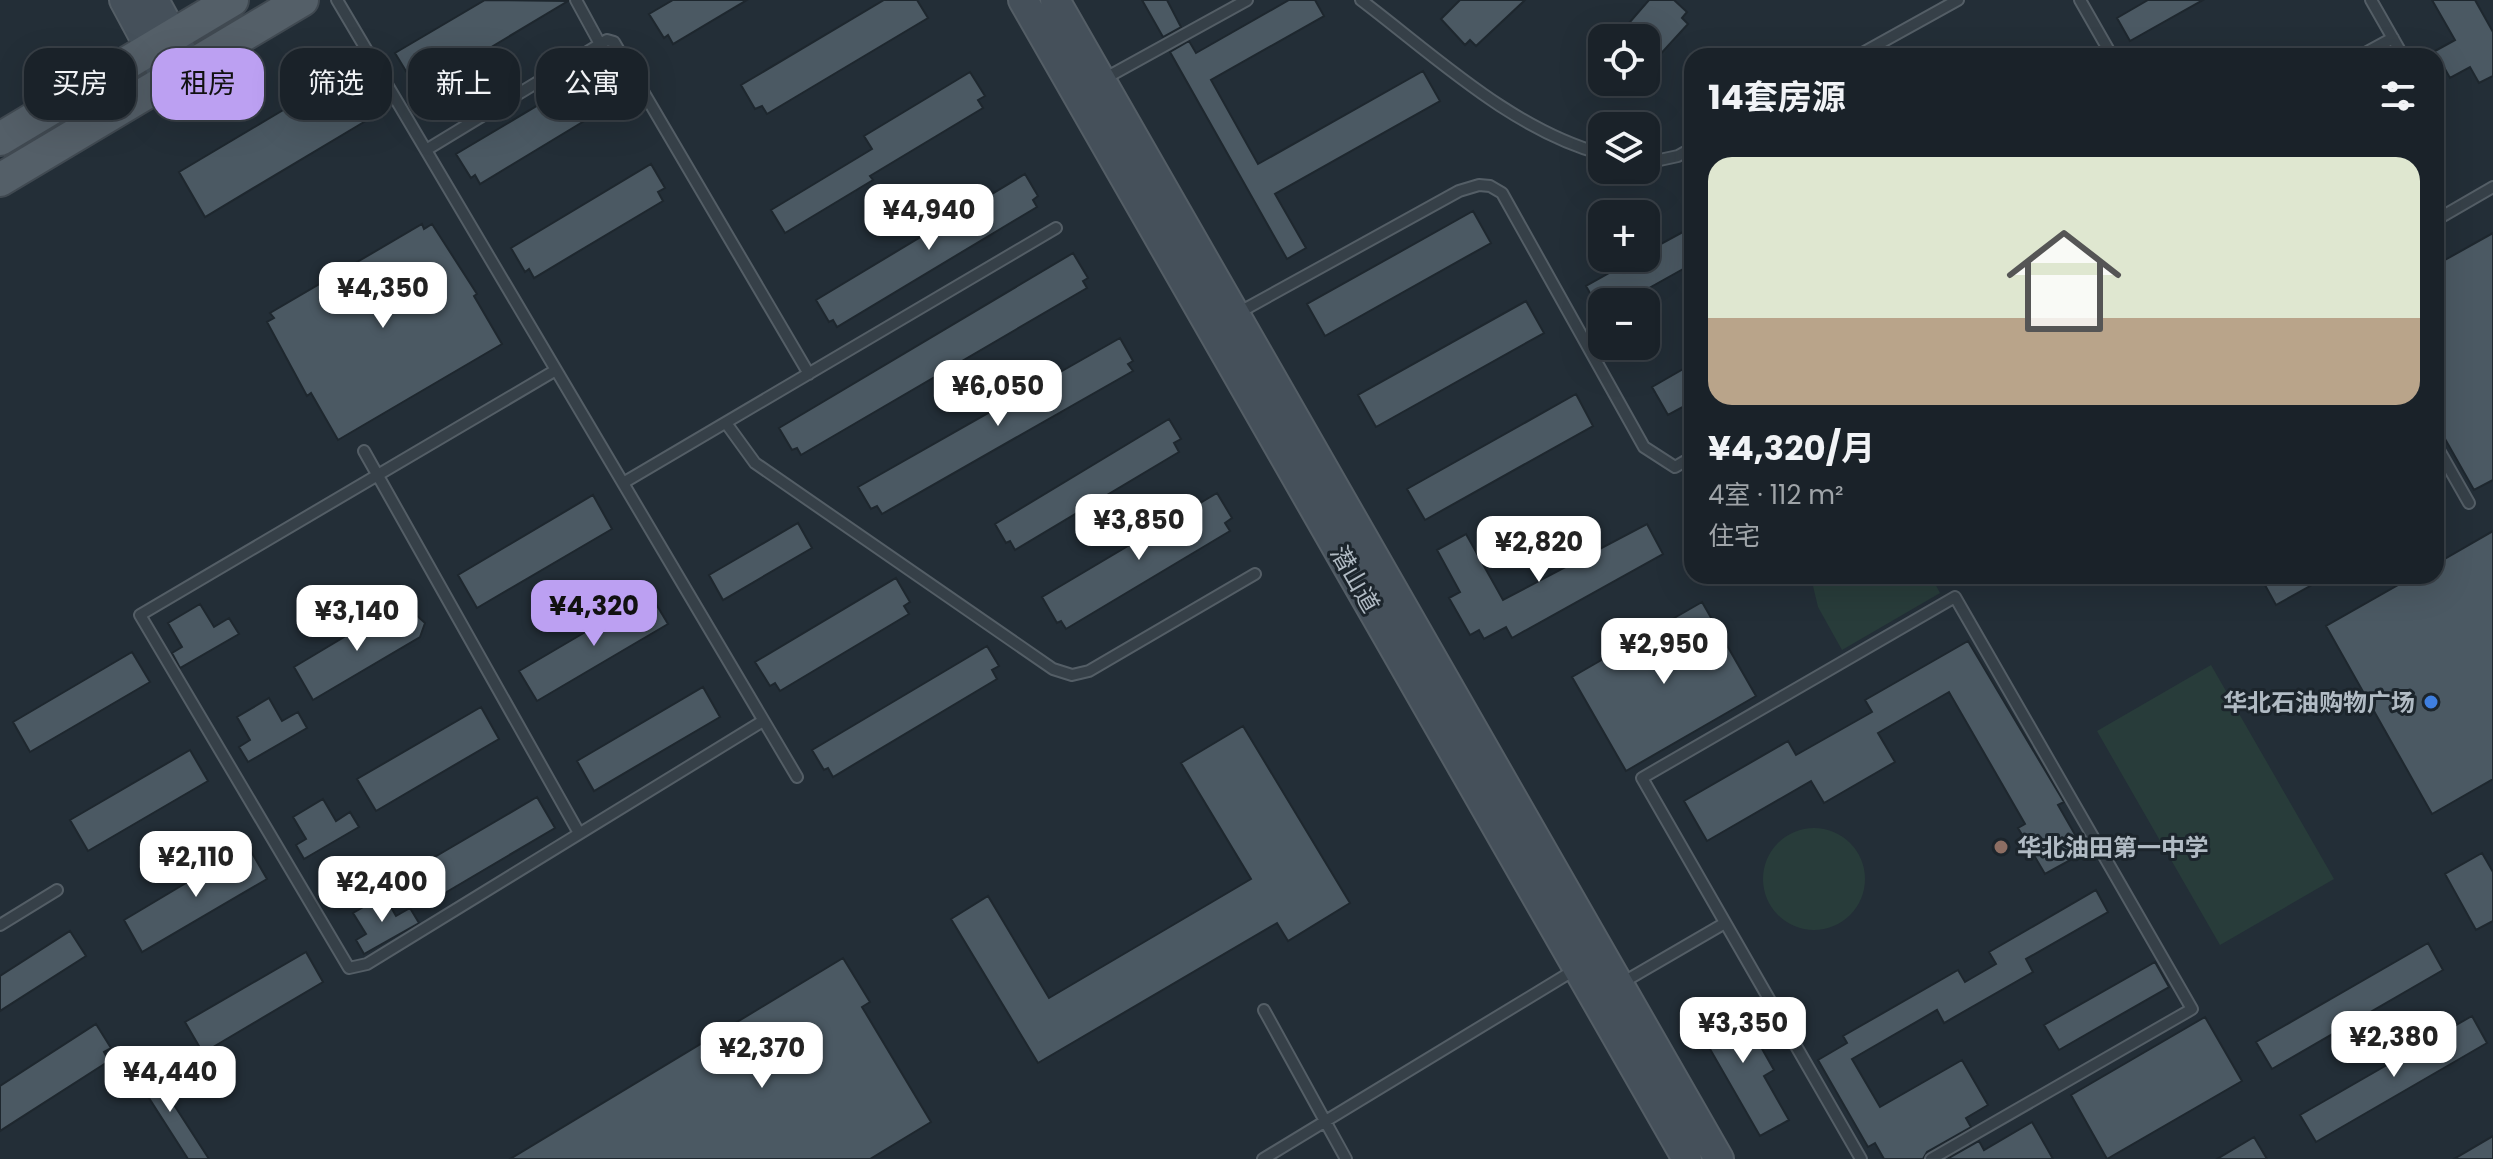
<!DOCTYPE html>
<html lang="zh">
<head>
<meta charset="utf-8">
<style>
	:root { --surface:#1a2229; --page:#232a31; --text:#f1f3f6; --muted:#9fa4a8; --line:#383f46; --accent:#bca0f2 }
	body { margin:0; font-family:Poppins,"Noto Sans SC",sans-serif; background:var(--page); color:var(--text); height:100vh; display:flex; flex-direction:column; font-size:30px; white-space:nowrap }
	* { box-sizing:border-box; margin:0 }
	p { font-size:26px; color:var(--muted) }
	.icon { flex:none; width:44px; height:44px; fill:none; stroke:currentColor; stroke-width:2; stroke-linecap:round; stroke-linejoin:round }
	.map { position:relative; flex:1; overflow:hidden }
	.panel { position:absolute; left:1684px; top:48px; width:760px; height:536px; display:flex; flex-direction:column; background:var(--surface); border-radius:24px; box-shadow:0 8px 32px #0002,0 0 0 2px var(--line) }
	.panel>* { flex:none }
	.top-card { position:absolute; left:24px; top:48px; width:760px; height:72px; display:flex; gap:16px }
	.tools { position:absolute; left:1588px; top:24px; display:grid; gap:16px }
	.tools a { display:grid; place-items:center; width:72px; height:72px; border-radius:16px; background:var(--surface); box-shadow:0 8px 32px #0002,0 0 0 2px var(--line); font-size:40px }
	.price { position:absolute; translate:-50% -68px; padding:0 18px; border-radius:16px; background:#fff; color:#222; font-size:26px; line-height:52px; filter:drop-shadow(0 2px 4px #0008) }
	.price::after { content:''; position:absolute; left:50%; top:48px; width:24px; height:18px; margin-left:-12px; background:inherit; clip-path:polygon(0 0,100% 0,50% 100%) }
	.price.on { background:var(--accent); color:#111 }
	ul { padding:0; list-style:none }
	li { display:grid; align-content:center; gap:16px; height:424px; padding:0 24px }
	li span { display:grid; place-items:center; height:248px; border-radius:24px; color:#555 }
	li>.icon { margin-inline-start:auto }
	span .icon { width:144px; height:144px; fill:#fffc; stroke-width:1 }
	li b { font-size:34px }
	h2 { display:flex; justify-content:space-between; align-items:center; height:96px; padding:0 24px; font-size:34px }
	.tag { padding:0 28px; border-radius:24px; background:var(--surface); box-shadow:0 8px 32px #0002,0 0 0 2px var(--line); font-size:28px; line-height:72px }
	.tag.on { background:var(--accent); color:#111 }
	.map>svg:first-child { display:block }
</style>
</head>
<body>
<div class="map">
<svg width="2493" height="1159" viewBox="0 0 2493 1159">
	<rect width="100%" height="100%" fill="#232e37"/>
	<!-- green -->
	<path fill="#283c3a" d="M1831,576H1931L1940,593L1842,650L1818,607L1813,586Z
		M2211,665L2334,879L2220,945L2097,731Z
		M1763 879a51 51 0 1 1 102 0a51 51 0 1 1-102 0Z"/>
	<!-- building -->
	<path fill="#4b5963" stroke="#1e272e" stroke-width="2" d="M485,0L568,1L418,91L395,53Z
		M673,0H747L673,44L668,35L664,38L649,14Z
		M884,0H917L928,18L767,114L762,106L755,109L741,85Z
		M1142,0H1167L1181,27L1163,37Z
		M1289,0H1315L1324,16L1211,80L1258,164L1423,71L1440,101L1275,194L1306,248L1287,259L1170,52L1189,41L1196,53Z
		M1460,0H1525L1476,46L1470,40L1465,45L1441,19Z
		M1649,0H1674L1687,12L1682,18L1688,24L1646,70V38H1616Z
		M2148,0H2203L2130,41L2117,18Z
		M2432,0H2475L2493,32V76L2479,83L2470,67L2450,78L2435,51L2455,40Z
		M597,70L611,94L604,98L609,106L480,184L475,175L471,178L456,154Z
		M970,72L985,96L978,100L983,108L870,176L873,180L785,233L771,210L872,149L864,136Z
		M342,75L369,119L205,217L179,172Z
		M651,164L665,188L658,192L663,201L534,278L529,269L525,272L511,248Z
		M1025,174L1038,196L1033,200L1037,207L837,327L833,320L829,322L816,300Z
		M1473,211L1491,243L1325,336L1307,304Z
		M422,224L424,229L432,224L477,294L474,296L502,344L338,440L311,393L307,396L267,322L274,318L270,313Z
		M1692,227V264L1624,302H1595L1586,286L1636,258H1646V252Z
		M2493,233V480L2474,490L2436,423V265Z
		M1073,253L1088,278L1083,281L1087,288L801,455L797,448L792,450L779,428Z
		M1526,301L1544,333L1376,427L1358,395Z
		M1120,338L1133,361L1128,364L1133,371L882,514L877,506L871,509L858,487Z
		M1692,364V402L1668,415L1652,387Z
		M1576,394L1593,426L1425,520L1407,489Z
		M1169,419L1181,439L1174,443L1179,452L1015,550L1010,541L1006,543L995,524Z
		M1217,493L1232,518L1225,523L1230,531L1066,629L1061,621L1057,623L1042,597Z
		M593,495L612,529L477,608L458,575Z
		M798,523L812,548L723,600L709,575Z
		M1647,524L1663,554L1512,638L1506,627L1484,639L1479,630L1470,635L1449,598L1460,592L1437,550L1466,534L1503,600Z
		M2493,531V779L2432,814L2326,626L2414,576H2436V564Z
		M2260,576H2328L2276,605Z
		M896,578L910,602L904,606L909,614L780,691L775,683L770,686L755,662Z
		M650,594L668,624L537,701L519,671Z
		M1702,602L1756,696L1626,771L1572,677Z
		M200,604L214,627L229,618L239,634L180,668L172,653L182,647L168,623Z
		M413,612L425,623L420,637L313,700L294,667L381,615L386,624Z
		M1968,641L2064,802L2058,805L2085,852L2045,874L2018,828L2025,824L1949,692L1878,733L1895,762L1824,803L1811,781L1707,841L1684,801L1788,741L1796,755L1872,712L1865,700Z
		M987,646L999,666L992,670L997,679L833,777L828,768L824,770L812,750Z
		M132,652L150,682L30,752L13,722Z
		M703,687L720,717L594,791L577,761Z
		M269,698L282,721L298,712L307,728L248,762L239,747L250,740L237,717Z
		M481,707L499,739L376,811L357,779Z
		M1243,726L1350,903L1288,941L1277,923L1038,1063L951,919L988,896L1049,998L1251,879L1181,763Z
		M190,750L208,781L88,851L70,820Z
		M537,797L555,828L428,903L409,872Z
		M323,799L336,821L350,812L359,827L304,859L296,845L306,839L293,817Z
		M248,846L267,879L142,952L124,920Z
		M2482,853L2493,872V921L2476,930L2445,874Z
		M2096,890L2108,912L2026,959L2033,972L1944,1023L1937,1010L1852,1059L1880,1107L1962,1060L1988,1105L1966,1118L1971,1127L1927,1152L1923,1159H1884L1875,1143L1868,1147L1818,1060L1847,1043L1843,1036L1958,970L1965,982L1996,964L1989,952Z
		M384,895L396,916L410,908L419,923L364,954L356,940L366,934L353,913Z
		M70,931L86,956L0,1011V976Z
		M2428,943L2443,970L2272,1069L2256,1042Z
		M306,952L323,982L203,1053L185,1022Z
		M843,958L870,1002L862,1007L931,1122L870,1159H510Z
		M2155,962L2169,987L2059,1050L2044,1025Z
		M1735,1001L1774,1070L1764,1076L1789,1120L1760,1136L1695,1023Z
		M2472,1016L2487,1043L2316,1142L2300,1115Z
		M2205,1017L2242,1081L2107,1159L2071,1095Z
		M96,1024L111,1048L104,1052L109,1061L0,1131V1086Z
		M147,1063L209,1159H188L133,1073Z
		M2032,1122L2053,1159H1947L1979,1141L1984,1150Z
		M2493,1136V1159H2454Z
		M2254,1137L2267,1159H2217Z"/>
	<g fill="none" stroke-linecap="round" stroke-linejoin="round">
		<!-- lane casing -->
		<g stroke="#545e66" stroke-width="14">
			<path id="lane" d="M337,0L797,777
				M576,0L600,44
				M1361,0C1435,56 1511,129 1602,154
				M2080,0L2112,56
				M2371,0L2403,56
				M1857,56L1958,0
				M2360,56L2393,38
				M1102,80L1247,0
				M426,150L607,40L614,42L809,374
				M1646,163L1678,156L1692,148
				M2436,220L2493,187
				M1238,313L1459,191L1479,185L1490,186L1502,193L1644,447L1675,467L1692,457
				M556,370L140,615L349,968L367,964L763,721
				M726,423L755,463L1053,669L1072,675L1089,671L1255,574
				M2436,445L2469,503
				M364,451L579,833
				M623,483L1056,228
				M0,925L57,890
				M1620,984L1725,923
				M1264,1010L1346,1159
				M1263,1159L1576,969
				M1861,1159L1642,778L1955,597L2192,1009L1931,1159"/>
		</g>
		<!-- secondary casing -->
		<g stroke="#545e66" stroke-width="32">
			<path id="secondary" d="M124,0L167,80
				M154,0L190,66
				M1023,0L1687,1159
				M1055,0L1719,1159"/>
		</g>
		<!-- primary casing -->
		<g stroke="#404951" stroke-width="36">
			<path id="primary" d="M0,139L232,0
				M0,180L302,0"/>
		</g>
		<!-- lane -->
		<use href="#lane" stroke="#364048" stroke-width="10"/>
		<!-- secondary -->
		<use href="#secondary" stroke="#45505a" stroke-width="28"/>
		<!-- primary -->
		<use href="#primary" stroke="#545f68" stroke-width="32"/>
	</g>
	<!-- markers -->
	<circle fill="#3f7fe0" stroke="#1c252c" stroke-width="3" cx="2431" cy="702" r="8"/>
	<circle fill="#8d6e63" stroke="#1c252c" stroke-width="3" cx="2001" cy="847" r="8"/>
	<g text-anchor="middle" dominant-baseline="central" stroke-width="6" stroke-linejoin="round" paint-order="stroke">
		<!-- street labels -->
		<g font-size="24" fill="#b1bbc4" stroke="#1c252c">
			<text transform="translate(1355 579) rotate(60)">潜山道</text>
		</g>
		<!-- poi labels -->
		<g font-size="24" font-weight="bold" fill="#b1bbc4" stroke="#1c252c" text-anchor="end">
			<text x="2415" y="702">华北石油购物广场</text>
			<text x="2017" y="847" text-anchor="start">华北油田第一中学</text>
		</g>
	</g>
</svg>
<div class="tools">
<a><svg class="icon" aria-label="locate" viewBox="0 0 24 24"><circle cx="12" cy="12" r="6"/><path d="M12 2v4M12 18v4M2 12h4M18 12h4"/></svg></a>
<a><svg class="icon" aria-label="layers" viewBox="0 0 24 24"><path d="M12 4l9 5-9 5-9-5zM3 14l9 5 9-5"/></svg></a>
<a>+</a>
<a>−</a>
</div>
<b class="price" style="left:929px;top:252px">¥4,940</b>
<b class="price" style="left:383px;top:330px">¥4,350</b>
<b class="price" style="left:998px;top:428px">¥6,050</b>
<b class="price" style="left:1139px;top:562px">¥3,850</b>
<b class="price" style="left:1539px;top:584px">¥2,820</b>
<b class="price on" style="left:594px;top:648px">¥4,320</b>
<b class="price" style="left:357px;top:653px">¥3,140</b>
<b class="price" style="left:1664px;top:686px">¥2,950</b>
<b class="price" style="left:196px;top:899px">¥2,110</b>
<b class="price" style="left:382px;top:924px">¥2,400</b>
<b class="price" style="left:1743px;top:1065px">¥3,350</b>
<b class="price" style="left:2394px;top:1079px">¥2,380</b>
<b class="price" style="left:762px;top:1090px">¥2,370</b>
<b class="price" style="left:170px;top:1114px">¥4,440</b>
<div class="top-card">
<a class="tag">买房</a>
<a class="tag on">租房</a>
<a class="tag">筛选</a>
<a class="tag">新上</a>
<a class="tag">公寓</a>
</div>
<section class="panel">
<h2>14套房源<svg class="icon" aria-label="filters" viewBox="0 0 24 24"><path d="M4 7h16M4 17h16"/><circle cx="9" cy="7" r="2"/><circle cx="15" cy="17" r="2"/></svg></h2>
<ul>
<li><span style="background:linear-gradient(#dfe7d0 65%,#b9a48a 0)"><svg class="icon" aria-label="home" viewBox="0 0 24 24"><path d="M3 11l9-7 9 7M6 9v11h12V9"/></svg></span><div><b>¥4,320/月</b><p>4室 · 112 m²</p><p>住宅</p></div></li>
</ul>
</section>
</div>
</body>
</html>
